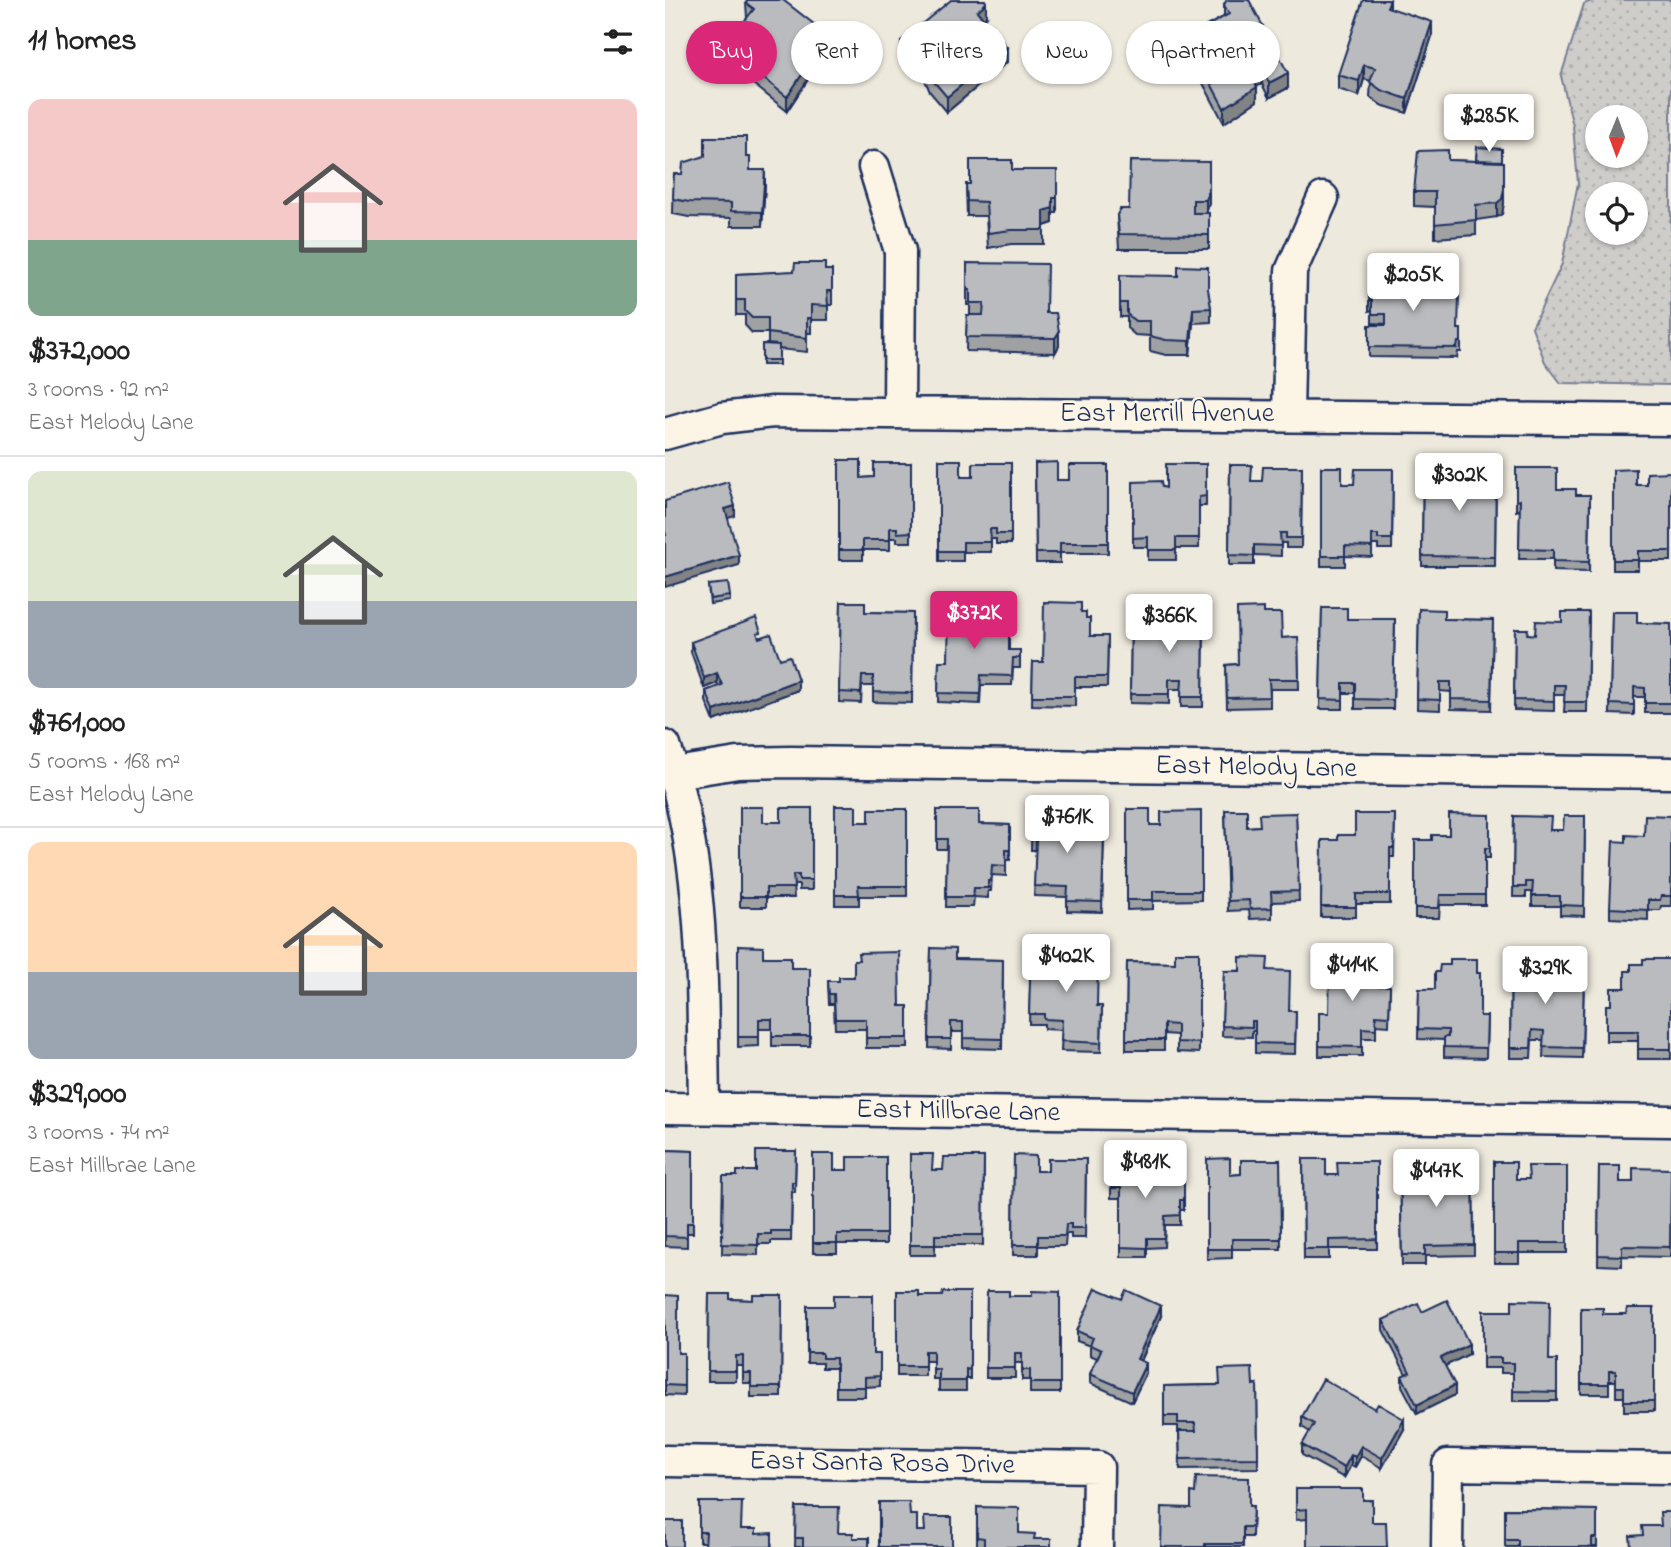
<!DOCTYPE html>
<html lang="en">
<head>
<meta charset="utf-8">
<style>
	:root { --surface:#fff; --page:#f2f2f2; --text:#222; --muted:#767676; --line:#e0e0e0; --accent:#db2777 }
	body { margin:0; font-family:"Indie Flower",sans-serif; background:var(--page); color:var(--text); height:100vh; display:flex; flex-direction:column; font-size:26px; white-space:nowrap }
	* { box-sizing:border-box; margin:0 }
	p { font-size:23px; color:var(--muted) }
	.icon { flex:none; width:38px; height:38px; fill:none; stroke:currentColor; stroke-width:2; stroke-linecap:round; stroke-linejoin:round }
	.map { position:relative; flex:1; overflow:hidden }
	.sheet { display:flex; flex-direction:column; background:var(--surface); width:665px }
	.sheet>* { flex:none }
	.top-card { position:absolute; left:21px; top:21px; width:665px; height:63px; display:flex; gap:14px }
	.needle { width:46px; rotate:181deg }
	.tools { position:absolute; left:920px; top:105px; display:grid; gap:14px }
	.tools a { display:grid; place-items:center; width:63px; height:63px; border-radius:50%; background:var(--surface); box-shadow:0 2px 5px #0004; font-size:35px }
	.price { position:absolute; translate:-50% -60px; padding:0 16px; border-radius:7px; background:#fff; color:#222; font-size:23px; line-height:46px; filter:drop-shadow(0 2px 4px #0008) }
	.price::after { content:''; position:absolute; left:50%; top:42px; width:21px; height:16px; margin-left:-10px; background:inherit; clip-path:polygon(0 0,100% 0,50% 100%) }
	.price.current { background:var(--accent); color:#fff }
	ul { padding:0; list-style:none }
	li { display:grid; align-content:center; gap:14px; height:371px; padding:0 28px }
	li+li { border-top:2px solid var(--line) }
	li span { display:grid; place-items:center; height:217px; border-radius:14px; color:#555 }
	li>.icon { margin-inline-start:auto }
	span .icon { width:126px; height:126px; fill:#fffc; stroke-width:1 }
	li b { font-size:30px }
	h2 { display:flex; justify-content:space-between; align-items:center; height:84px; padding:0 28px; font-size:30px }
	.pill { padding:0 24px; border-radius:32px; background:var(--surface); box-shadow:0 2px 5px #0004; font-size:24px; line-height:63px }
	.pill.current { background:var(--accent); color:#fff }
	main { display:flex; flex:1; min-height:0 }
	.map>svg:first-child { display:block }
</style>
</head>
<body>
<main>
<section class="sheet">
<h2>11 homes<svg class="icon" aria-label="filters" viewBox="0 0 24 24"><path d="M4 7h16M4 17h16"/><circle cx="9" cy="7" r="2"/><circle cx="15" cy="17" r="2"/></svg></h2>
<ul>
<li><span style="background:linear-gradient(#f6c9c9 65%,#7fa58c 0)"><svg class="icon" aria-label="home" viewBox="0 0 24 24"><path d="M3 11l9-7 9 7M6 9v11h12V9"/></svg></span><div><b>$372,000</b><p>3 rooms · 92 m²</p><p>East Melody Lane</p></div></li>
<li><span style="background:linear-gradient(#dfe7d0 60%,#9aa5b1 0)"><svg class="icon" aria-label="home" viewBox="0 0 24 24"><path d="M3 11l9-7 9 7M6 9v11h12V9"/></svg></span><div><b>$761,000</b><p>5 rooms · 168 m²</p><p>East Melody Lane</p></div></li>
<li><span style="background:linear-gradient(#ffd9b3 60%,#9aa5b1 0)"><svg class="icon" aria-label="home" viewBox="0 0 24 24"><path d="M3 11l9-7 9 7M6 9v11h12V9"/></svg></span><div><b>$329,000</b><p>3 rooms · 74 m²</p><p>East Millbrae Lane</p></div></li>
</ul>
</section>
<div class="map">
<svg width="1006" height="1547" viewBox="0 0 1006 1547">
	<defs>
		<pattern id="green-dots" width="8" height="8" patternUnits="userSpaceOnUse" patternTransform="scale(1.75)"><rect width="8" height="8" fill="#cfcdca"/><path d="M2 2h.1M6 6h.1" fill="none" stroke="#b1b0b0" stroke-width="1.8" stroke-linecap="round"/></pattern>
	</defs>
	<rect width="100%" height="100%" fill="#eee9dd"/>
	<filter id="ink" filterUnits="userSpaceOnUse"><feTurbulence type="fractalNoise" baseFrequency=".0143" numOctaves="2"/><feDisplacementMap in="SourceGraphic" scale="14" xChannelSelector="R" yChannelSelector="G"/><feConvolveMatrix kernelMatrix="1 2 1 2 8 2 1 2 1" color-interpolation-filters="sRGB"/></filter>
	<g filter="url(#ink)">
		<!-- green -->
		<path fill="url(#green-dots)" stroke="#757e94" stroke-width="2" fill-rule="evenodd" d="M929,0H1006V385L896,383L880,362L867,327L897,264L913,183L908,126L896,76L919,4ZM933,117H971V156H933ZM933,194H971V233H933Z"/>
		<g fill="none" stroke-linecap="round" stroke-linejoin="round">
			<!-- minor casing -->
			<g stroke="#1b2f5e" stroke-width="35">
				<path id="minor" d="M209,167L235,251L234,413
					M623,415L626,271L658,198
					M0,434L57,418L108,412L1006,420
					M0,746C41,862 37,987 39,1108
					M10,773L73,763L125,762L1006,773
					M0,1108L1006,1121
					M0,1461L433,1467L432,1547
					M782,1547L783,1465L1006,1468"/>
			</g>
			<!-- minor -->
			<use href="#minor" stroke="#fcf5e5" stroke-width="30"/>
		</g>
		<!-- wall -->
		<path fill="#a0a1a3" stroke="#1b2f5e" stroke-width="2" d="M725,0V8L767,36L742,113L716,105L705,97L706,81L699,79L694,96L673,89V75Z
			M81,3L168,54L154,71L141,62L144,78L122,111L59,61V47L82,18Z
			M559,5L623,88L604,98L597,84L591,86L592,101L559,123L521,51V37L559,17Z
			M321,17L319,19L342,62L282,112L265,92L260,80V65L263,62L251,72L236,55V41Z
			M812,147L837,162H839V203L837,214L832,217L811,220V235L770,238V207L749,206V192L783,160L811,161Z
			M81,157L85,170L100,185L97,226H66V218L24,217L8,214L9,174H17Z
			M544,162V203L541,213H544V249H454L452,215Z
			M347,170H392V213H388V223L379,226V244H346L323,248L321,216H302L301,184H305Z
			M302,263L382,313L394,346L390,353L301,351L302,315H305V305H302Z
			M167,270V305H163V320H146V333H142V352L114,349V365H97V344H103V333H87L80,325V315H71V274Z
			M455,275L543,291L546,308V322L528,323L525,355H501L485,351V336L470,335L462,328V317H455Z
			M704,275L777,279V296L793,329H796V352H793L792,358L704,357V325H721V324L707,323V310L704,311Z
			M174,460L196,478L209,477L246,463V542H232V538H225V550H198V560H174Z
			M274,460L296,477H308L346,463V544H331V539H326V552H298V561H274Z
			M370,463L392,480H404L443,465V553H395V563H371Z
			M541,464V506H534V548H511V560H483V547H468V482L501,488Z
			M565,465L587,481H597L637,467L636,548H621V543H616V556L589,555V565H564Z
			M758,465L777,482L792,481L831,469L830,566H757Z
			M656,467L677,484H689L728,469L727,549H713V545H707V557L680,556V566H656Z
			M851,468L892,489L911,495H925L924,572L888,571V559H854L855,510L851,511Z
			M948,470L971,485H982L1006,472V561H973V570H948Z
			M43,585L65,596V601L45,604Z
			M176,602L200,612L248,613L247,703L208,702V686H197L196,703L174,702Z
			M539,606L538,707H516V689H504V704L465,703L466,626H486Z
			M657,608L682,619H730L728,709H690V693H678V709H655Z
			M311,609L344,650H355V668H348L347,685H316L315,704L273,702L274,661H283Z
			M754,609L779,619L828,620L826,710L786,709V692L775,691V710L752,709Z
			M416,612L421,618L425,636H443L442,687H410V706L367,705L368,662H378Z
			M924,612L922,712H899L900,695H889V711L849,710L850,629L862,634L870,635L897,622Z
			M947,612L972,623L1006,624V713H980V697H969V715L945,714Z
			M599,613L617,638L633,637L634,689H605V707L562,708L561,665L573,664Z
			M96,637L133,690L49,721L41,701V691L54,686L52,683L39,688L26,652V642Z
			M170,806L191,822H204L242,809V896H194V905H170Z
			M367,806L406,827L425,833L439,834L437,912L402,911V897L369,896L371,850H366Z
			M75,807L98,822H116L147,808V890H134V885H128L129,898H101V907H75Z
			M462,809L485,825H496L536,811V900L488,901V909L462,910Z
			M272,810L314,824L345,825V860H341V876L327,875L326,891H323V898L309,897L308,907H281L282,849H272Z
			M560,810L582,827L594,826L631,813L634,901L607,902V918L585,919L584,910L563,911Z
			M730,814L729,857H725V904H691V917H656L657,840H673L690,835Z
			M825,815V858H820V905H775L774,918H750V840H767L784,835Z
			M849,816L886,830H898L920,816L919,916L895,915V906H867V892H861V897H848Z
			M1006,816V906H996L995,910H983V920L945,918V908L961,842L979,836Z
			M73,946L126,968H145V1046H107V1029H94V1046L73,1047Z
			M266,948L290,959L338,960L337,1049L298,1048V1032H286V1049L264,1048Z
			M366,948L400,959L432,1006H437L436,1052L396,1051L397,1030L379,1029V1024H364Z
			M534,952V1053L512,1052V1035L499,1034V1050H461L462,962L510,963Z
			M846,957L870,968L898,977H919L917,1058L878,1057L879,1040H867L866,1058H845Z
			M1006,959V1059H973V1041H941V1005H946L960,988L966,971L978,964Z
			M691,962L706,970L711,986H725L724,1026L711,1025V1038H697V1056H654V1013H664Z
			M603,970L624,1011H631L630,1054L590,1053V1031H587V1037L557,1036L559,971Z
			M812,973L815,1016H822L821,1058L779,1057V1040L753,1039L754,989H770Z
			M189,977L235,1006H243V1048H201V1029H170L169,1004H164L163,981H174Z
			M0,1150L28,1151V1233H22V1247L0,1246Z
			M131,1151L130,1192H127L126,1241H106V1244H93V1255L57,1254L58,1176H72L91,1171Z
			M148,1154L169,1170H182L221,1157V1244H172V1253H148Z
			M245,1154L268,1170H278L319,1157L318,1245H270V1255H245Z
			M349,1155L371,1171H383L421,1159L420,1238H406V1234H401L400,1246H373V1255H348Z
			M446,1158L488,1174L519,1175V1210H515V1225H500L499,1247L482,1248V1257H456V1198H446Z
			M542,1159L565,1175L576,1174L615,1160L616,1249H567V1258L542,1259Z
			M638,1159L661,1175H672L712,1162V1249H664V1259H639Z
			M829,1162L851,1179H863L902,1166V1253H854V1263H829Z
			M735,1164L758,1183H770L808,1167L809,1255L760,1256V1265H737Z
			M934,1166L955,1182H968L1006,1205L1005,1257L957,1256V1266L933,1265Z
			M232,1291L254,1296H277L305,1292V1379H301V1391H274V1379H268V1361H260V1376H232Z
			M322,1291L344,1296H367L395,1292V1393H365V1380H357V1363H350V1378H321Z
			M44,1294L65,1299L88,1300L117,1295L116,1397H86V1383H78V1366H71V1381H43Z
			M0,1295L13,1353H19V1396L0,1395Z
			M142,1306L208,1354H215V1386L200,1387V1397H171V1368H157V1363H142Z
			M916,1308L938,1314H961L989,1308V1411H959V1397H951V1381H944V1394H916Z
			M818,1311L884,1360H892V1401H848V1373H836V1368H818Z
			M757,1312L804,1354L780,1366L790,1395L752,1414L737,1386V1376L741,1374L718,1330V1320Z
			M496,1316L476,1361L481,1373L467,1402L425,1383V1374L432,1358L425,1355V1346L412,1341V1331Z
			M592,1384L593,1468L515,1469L514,1433H513V1426H499V1386Z
			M637,1417L739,1429L717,1468L696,1456L690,1467L686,1465L679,1478L637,1455V1445L645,1432L637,1427Z
			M631,1489L707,1522L722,1547L642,1519L631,1520Z
			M34,1502H77L41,1542H34Z
			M588,1506L587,1537H578V1547H496L526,1508Z
			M131,1507L173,1533L188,1538L204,1547H130Z
			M312,1507L354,1533L369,1539L386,1547H312Z
			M840,1509L932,1510V1547H840Z"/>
		<!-- shaded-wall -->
		<path fill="#828385" stroke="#1b2f5e" stroke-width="2" d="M321,3V17L312,25V11Z
			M767,22V36L742,113V99Z
			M168,39V54L154,71V57Z
			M142,47V62L134,71V56Z
			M263,47V62L251,72V58Z
			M342,47V62L282,112V97Z
			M144,64V78L122,111V97Z
			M699,65V79L694,96V81Z
			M597,69V84L586,89V75Z
			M623,73V88L604,98V83Z
			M592,87V101L559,123V108Z
			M544,162V203L541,215V200Z
			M100,170V185L97,226V212Z
			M839,189V203L837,214L832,217V203Z
			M388,208V223L379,226V211Z
			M528,309V323L525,355V341Z
			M394,332V346L390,353V338Z
			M70,506V516L60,519V509Z
			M74,555V565L0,587V577Z
			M52,673V683L39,688V678Z
			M133,680V690L49,721V711Z
			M496,1306V1316L472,1369V1359Z
			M804,1344V1354L776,1368V1358Z
			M481,1363V1373L467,1402V1392Z
			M790,1385V1395L752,1414V1405Z
			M739,1419V1429L717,1468V1458Z
			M696,1446V1456L690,1467V1457Z
			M686,1455V1465L679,1478V1468Z"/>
		<!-- building -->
		<path fill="#babbbe" stroke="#1b2f5e" stroke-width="2" d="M83,0H118L168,39L154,57L142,47L134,56L144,64L122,97L59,47L89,9L81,3Z
			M286,0H320L321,3L312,11L342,47L282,97L265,77L260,65L270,56L263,47L251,58L236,41Z
			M563,0H584L623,73L604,83L597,69L586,75L592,87L559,108L521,37L564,14L559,5L561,1Z
			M698,0H725L722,7L767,22L742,99L716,90L705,82L710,68L699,65L694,81L673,75Z
			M40,137H81V157H85V170H100L97,212L66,211V203L24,202L8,199L9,174H17L18,163L40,156Z
			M812,147L837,149V161L811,160Z
			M783,150V160L839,162V189L837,199L832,203L811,205V220L770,224V192H749L753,151Z
			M305,160H347V170H392V198H388V208L379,211V230H346L323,233L321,202L302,201L301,184H305Z
			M465,161L544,162V188L541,200H528V213H544V235L454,234L452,215L455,209H464Z
			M130,263H160V270H167V291H162L163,306L146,305V318H142V338L103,333V318H87L80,311V300H71V274L129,271Z
			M302,263L382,264L381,313H391L394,332L390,338L301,337L302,315H318L319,303H305V290H302Z
			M513,266L543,267V289L546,308L528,309L525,341L501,340L485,336V321H470L462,314V303H455V275L513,276Z
			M704,275H772L777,279L776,290L773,292V296H794L793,329H796V342H793L792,348L704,347V325H721V314H707V300L704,301Z
			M97,344L114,345V360H97Z
			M174,460H196V478L209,477V463H246V532L232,533V528H225V540H198V550H174Z
			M274,460H296V477H308V463H346V534H331V529H325L326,542H298V551H274Z
			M392,462V480H404V465H443V543H395V553H371L370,463Z
			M501,464H541V496L534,497V538H511V550H483V537L468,538V482L496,481L497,487L501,488Z
			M565,465H587L586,481H597L598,467H637L636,538H621V533H615L616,546L589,545V556L564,555Z
			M758,465H777V482L792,481V469H831L830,557L757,556Z
			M656,467H677V484H689L690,469H728L727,539H713V535H707V547L680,546V556H656Z
			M851,468H892V489H911V495H925L924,562L888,561V550L854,549L855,500L851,501Z
			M971,469V485H982V473L1006,472V551H973V560H948V470Z
			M63,482L70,506L60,509L74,555L0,577V535H1L0,531V501Z
			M63,583L65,596L45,599L43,585Z
			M176,602H200V612L248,613L247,693L208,692V676H197L196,693L174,692Z
			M379,602L416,603V612H421V618H425V636H443L442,677H410V696H367L368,662H378Z
			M284,603L311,604V609L330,610V634H344V650H355V658H348L347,676L316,675L315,694L273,693L274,661H283Z
			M514,606H539L538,697H516L517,679H504V694H465L466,626H486L487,616H514Z
			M599,608V613H616L617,638L633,637L634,679H604L605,697L562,698L561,665L573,664L572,609Z
			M657,608H682V619H730L728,700L690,699V683H678V700L655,699Z
			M754,609L779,610V619L828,620L826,700L786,699V682H775V700L752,699Z
			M897,612H924L922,702H899L900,685H889V701L849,700L850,629H863L862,634L870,635L871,621L897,622Z
			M947,612H972V623L1006,624V703H980V688L969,687V705L945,704Z
			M91,618L96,632L92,633L94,638L106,634L115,659L125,656L133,680L49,711L41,691L57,685L52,673L39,678L26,642Z
			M170,806H191V822H204V809H242V886H193L194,895H170Z
			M367,806L406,808V827L425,828V833L439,834L437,902L402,901L403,887L369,886L371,840H366Z
			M75,807H98V822H116V808H147V880H134V875H128L129,888H101V897H75Z
			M462,809H485V825H496V812L536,811V891H488V900H462Z
			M272,810H314V824L345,825V850H341V866L327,865L326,881H323V888H309L308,897H281L282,839H272Z
			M560,810H582V827L595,826L594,814L631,813L634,891L606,892L607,908L585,909L584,900L563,901Z
			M690,814H730L729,848H725V894H691V907H656L657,840H673V835H690Z
			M784,814L825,815V848H820V895H775L774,908H750V840H767V835H784Z
			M980,815L1006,816V896H996L995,900H983V910L945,908L948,841L961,842V835L979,836Z
			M849,816L886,817L885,830H898L899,816H920L919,906L895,905V896H867L868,882H861V887H848Z
			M73,946L98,947V957H126V968H145V1036H107V1019H94V1037H73Z
			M266,948L290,949V959L338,960L337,1039L298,1038V1022H286V1039H264Z
			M366,948L400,949V958L433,960L432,1006H437L436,1043L396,1041L397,1020L379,1019V1014H364Z
			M234,952L235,1006H243V1038H201V1019H170L169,994H164L163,981H174V977H189V960H194L193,953Z
			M510,952H534V1043L512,1042V1025L499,1024V1040H461L462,962L510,963Z
			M665,956H691V962H706V970H711V986H725L724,1016L711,1015V1029L697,1028V1047L654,1046V1013H664Z
			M575,957L603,958L602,970L625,971L624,1011H631L630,1044L590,1043V1021H587V1027L557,1026L559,971H575Z
			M846,957L871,958L870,968H898V977H919L917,1048L878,1047L879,1031L867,1030L866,1048H845Z
			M785,959H812V973H815V1016H822L821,1048L779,1047V1037H783V1030L753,1029L754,989H770V972H774L775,965H785Z
			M978,959H1006V1049H973V1031H941V1005H946V988H960V971H966V964H978Z
			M0,1150L28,1151V1223H22V1237L0,1236Z
			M91,1151H131L130,1182H127L126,1231H106V1234H93V1245L57,1244L58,1176H72V1171H91Z
			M148,1154H169V1170H182V1157H221V1234H172V1243H148Z
			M245,1154H268L267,1170H278L279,1157H319L318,1235H270V1245H245Z
			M349,1155L371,1156V1171H383V1159H421L420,1228H406V1224H401L400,1236H373V1245H348Z
			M446,1158L488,1159L487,1174L519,1175V1200H515V1215L500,1216L499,1238H482V1248L456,1247V1188H446Z
			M565,1158V1175L576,1174V1160H615L616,1239H567V1249H542V1159Z
			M638,1159H661V1175H673L672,1162H712V1239L664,1240V1249H639Z
			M829,1162H851V1179H864L863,1166H902V1243H854V1253H829Z
			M735,1164H757L758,1183H770V1168L808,1167L809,1245L760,1246V1255H737Z
			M934,1166H955V1182H968V1168L1006,1169L1005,1247L957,1246V1256L933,1255Z
			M431,1288L457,1299L461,1290L496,1306L472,1359L481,1363L467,1392L425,1374L436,1350L425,1345L428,1338L412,1331Z
			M232,1291H254V1296H277L278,1292H305V1370L301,1369V1381H274V1369H268V1351H260V1366H232Z
			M322,1291H344V1296H367V1291L395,1292V1383H365V1370H357V1353H350V1368H321Z
			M44,1294H65V1299L88,1300V1295H117L116,1387H86V1373H78V1356H71V1371H43Z
			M0,1295L13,1296V1353H19V1386L0,1385Z
			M169,1295H208V1354H215V1376L200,1377V1387H171V1358H157V1353H142V1306H169Z
			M782,1300L804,1344L776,1358L790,1385L752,1405L737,1376L745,1372L718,1320L753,1303L757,1312Z
			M847,1300L885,1301L884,1360H892V1392L848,1391V1363H836V1358H818V1311H847Z
			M916,1308H938V1314H961L962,1308H989V1401H959V1387H951V1371H944V1384H916Z
			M587,1368L588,1385L592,1384L593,1458L515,1459L514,1431H531L530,1423H513V1416H499V1386L555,1385L554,1369Z
			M658,1379L710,1409L713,1404L739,1419L717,1458L696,1446L690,1457L686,1455L679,1468L637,1445L649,1424L637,1417Z
			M531,1477L584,1478V1506H588L587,1527H578V1544H540V1547H496L497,1507L526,1508V1492L530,1493Z
			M631,1489H698V1500H707V1522H721L722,1547H642V1509L631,1510Z
			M34,1502H77L76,1529H91V1534L107,1533V1547H40L41,1532H34Z
			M214,1502H244L245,1515H252V1531H260L259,1517H287V1547H214Z
			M131,1507H174L173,1533H188V1538H204V1547H138V1538H130Z
			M312,1507L354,1508V1533L370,1534L369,1539H386V1547H319V1538L312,1537Z
			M840,1509L932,1510V1538H927V1547H853V1540H840Z
			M995,1512H1006V1547H966L965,1536L978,1535L977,1526H996Z
			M0,1521H17V1547H0Z"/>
	</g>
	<g text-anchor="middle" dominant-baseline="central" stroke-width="5" stroke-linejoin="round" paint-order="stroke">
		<!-- street labels -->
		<g font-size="28" fill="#1b2f5e" stroke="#fcf5e5">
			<text x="502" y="414">East Merrill Avenue</text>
			<text transform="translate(591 768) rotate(1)">East Melody Lane</text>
			<text transform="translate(293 1112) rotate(1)">East Millbrae Lane</text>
			<text transform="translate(217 1464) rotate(1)">East Santa Rosa Drive</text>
		</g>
	</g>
</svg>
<div class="tools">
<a><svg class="needle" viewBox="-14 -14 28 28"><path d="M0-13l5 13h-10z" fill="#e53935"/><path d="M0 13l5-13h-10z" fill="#767676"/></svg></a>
<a><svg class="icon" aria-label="locate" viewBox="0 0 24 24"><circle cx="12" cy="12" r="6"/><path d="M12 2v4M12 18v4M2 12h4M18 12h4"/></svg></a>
</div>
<b class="price" style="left:824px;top:154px">$285K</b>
<b class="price" style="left:748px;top:313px">$205K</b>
<b class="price" style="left:794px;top:513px">$302K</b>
<b class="price current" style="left:309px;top:651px">$372K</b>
<b class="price" style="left:504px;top:654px">$366K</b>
<b class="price" style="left:402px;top:855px">$761K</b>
<b class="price" style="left:401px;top:994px">$402K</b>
<b class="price" style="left:687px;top:1003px">$414K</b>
<b class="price" style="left:880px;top:1006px">$329K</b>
<b class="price" style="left:480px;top:1200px">$481K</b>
<b class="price" style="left:771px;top:1209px">$447K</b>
<div class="top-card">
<a class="pill current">Buy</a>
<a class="pill">Rent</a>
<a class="pill">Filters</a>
<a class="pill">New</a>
<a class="pill">Apartment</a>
</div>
</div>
</main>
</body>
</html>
